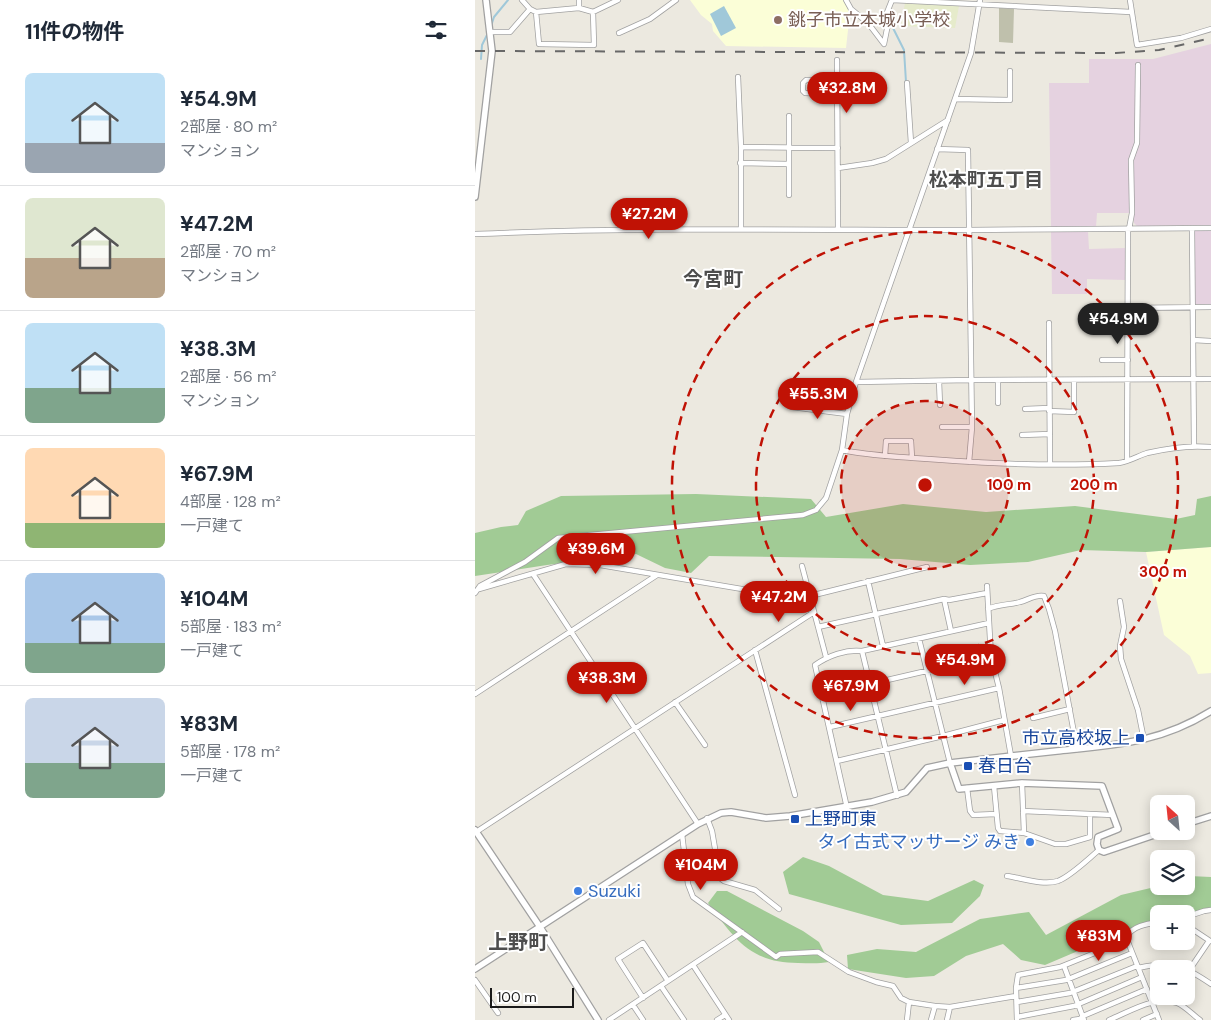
<!DOCTYPE html>
<html lang="ja">
<head>
<meta charset="utf-8">
<style>
	:root { --surface:#fff; --page:#f2f2f3; --text:#1f2937; --muted:#747a83; --line:#e0e1e3; --accent:#c01205 }
	body { margin:0; font-family:"DM Sans","Noto Sans JP",sans-serif; background:var(--page); color:var(--text); height:100vh; display:flex; flex-direction:column; font-size:19px; white-space:nowrap }
	* { box-sizing:border-box; margin:0 }
	p { font-size:16px; color:var(--muted) }
	.icon { flex:none; width:28px; height:28px; fill:none; stroke:currentColor; stroke-width:2; stroke-linecap:round; stroke-linejoin:round }
	.map { position:relative; flex:1; overflow:hidden }
	.sheet { display:flex; flex-direction:column; background:var(--surface); width:475px }
	.sheet>* { flex:none }
	.needle { width:32px; rotate:333deg }
	.buttons { position:absolute; left:675px; top:795px; display:grid; gap:10px }
	.buttons a { display:grid; place-items:center; width:45px; height:45px; border-radius:8px; background:var(--surface); box-shadow:0 2px 12px #0003; font-size:25px }
	.scale { position:absolute; left:15px; bottom:12px; width:84px; box-sizing:border-box; padding-left:5px; border:2px solid #1a1a1a; border-top:0; font-size:14px; line-height:18px; white-space:nowrap; color:#1a1a1a; -webkit-text-stroke:4px #fff; paint-order:stroke }
	.price { position:absolute; translate:-50% -42px; padding:0 11px; border-radius:18px; background:var(--accent); color:#fff; font-size:16px; line-height:32px; filter:drop-shadow(0 1px 2px #0008) }
	.price::after { content:''; position:absolute; left:50%; top:30px; width:15px; height:11px; margin-left:-8px; background:inherit; clip-path:polygon(0 0,100% 0,50% 100%) }
	.price.current { background:#222; color:#fff }
	ul { padding:0; list-style:none }
	li { display:flex; align-items:center; gap:15px; height:125px; padding:0 25px }
	li+li { border-top:1px solid var(--line) }
	li span { display:grid; place-items:center; flex:none; width:140px; height:100px; border-radius:8px; color:#555 }
	li>.icon { margin-inline-start:auto }
	span .icon { width:60px; height:60px; fill:#fffc; stroke-width:1 }
	li b { font-size:21px }
	h2 { display:flex; justify-content:space-between; align-items:center; height:60px; padding:0 25px; font-size:21px }
	main { display:flex; flex:1; min-height:0 }
	.map>svg:first-child { display:block }
</style>
</head>
<body>
<main>
<section class="sheet">
<h2>11件の物件<svg class="icon" aria-label="filters" viewBox="0 0 24 24"><path d="M4 7h16M4 17h16"/><circle cx="9" cy="7" r="2"/><circle cx="15" cy="17" r="2"/></svg></h2>
<ul>
<li><span style="background:linear-gradient(#bfe0f5 70%,#9aa5b1 0)"><svg class="icon" aria-label="home" viewBox="0 0 24 24"><path d="M3 11l9-7 9 7M6 9v11h12V9"/></svg></span><div><b>¥54.9M</b><p>2部屋 · 80 m²</p><p>マンション</p></div></li>
<li><span style="background:linear-gradient(#dfe7d0 60%,#b9a48a 0)"><svg class="icon" aria-label="home" viewBox="0 0 24 24"><path d="M3 11l9-7 9 7M6 9v11h12V9"/></svg></span><div><b>¥47.2M</b><p>2部屋 · 70 m²</p><p>マンション</p></div></li>
<li><span style="background:linear-gradient(#bfe0f5 65%,#7fa58c 0)"><svg class="icon" aria-label="home" viewBox="0 0 24 24"><path d="M3 11l9-7 9 7M6 9v11h12V9"/></svg></span><div><b>¥38.3M</b><p>2部屋 · 56 m²</p><p>マンション</p></div></li>
<li><span style="background:linear-gradient(#ffd9b3 75%,#8fb573 0)"><svg class="icon" aria-label="home" viewBox="0 0 24 24"><path d="M3 11l9-7 9 7M6 9v11h12V9"/></svg></span><div><b>¥67.9M</b><p>4部屋 · 128 m²</p><p>一戸建て</p></div></li>
<li><span style="background:linear-gradient(#a9c7e8 70%,#7fa58c 0)"><svg class="icon" aria-label="home" viewBox="0 0 24 24"><path d="M3 11l9-7 9 7M6 9v11h12V9"/></svg></span><div><b>¥104M</b><p>5部屋 · 183 m²</p><p>一戸建て</p></div></li>
<li><span style="background:linear-gradient(#c9d6e8 65%,#7fa58c 0)"><svg class="icon" aria-label="home" viewBox="0 0 24 24"><path d="M3 11l9-7 9 7M6 9v11h12V9"/></svg></span><div><b>¥83M</b><p>5部屋 · 178 m²</p><p>一戸建て</p></div></li>
</ul>
</section>
<div class="map">
<svg width="736" height="1020" viewBox="0 0 736 1020">
	<rect width="100%" height="100%" fill="#ece9e0"/>
	<!-- industrial -->
	<path fill="#e5d2e0" d="M736,44V225L662,226L659,223V215L654,213H622L621,227H576L574,83H614V59H678Z
		M718,230H736V304H719Z
		M576,232H613L614,249L650,248L651,280L612,279V294H577Z"/>
	<!-- education -->
	<path fill="#fbfed7" d="M215,0H369L375,12L371,48L251,46L238,31L237,24L226,15Z
		M736,547V673L723,674L715,656L689,635L671,552Z"/>
	<!-- construction -->
	<path fill="#bfc0ac" d="M524,8L539,9L538,43L524,42Z"/>
	<!-- farmland -->
	<path fill="#e6ebcb" d="M430,3L484,6L480,28L426,26Z"/>
	<!-- forest -->
	<path fill="#a1cb95" d="M221,494L336,499L351,517L428,504L511,512L600,506L701,519L720,515L722,499L736,496V547L671,552L606,550L553,562L495,565L425,559L234,556L216,573L190,568L161,554L72,565L0,576V533L26,527L43,525L51,511L86,496Z
		M328,857L354,866L408,895L453,901L499,880L509,885L505,896L477,923L426,925L314,894L308,872Z
		M714,876L736,877V908L708,914H684V920L657,928L570,965L546,960L528,944L491,956L459,976L431,978L373,969L372,955L402,949L441,952L505,919L554,912L571,935L646,895L684,886H711V877Z
		M242,891H252L328,931L344,942L354,962C343,964 333,963 323,963C275,963 259,938 233,903Z"/>
	<!-- water -->
	<path fill="#a0c8d9" d="M249,6L261,28L246,36L235,14Z"/>
	<g fill="none" stroke-linecap="round" stroke-linejoin="round">
		<!-- stream -->
		<path stroke="#a0c8d9" stroke-width="2" d="M414,13V20L429,50L431,82
			M16,26L19,17L33,0
			M6,59L7,45L12,35"/>
		<!-- minor casing -->
		<g stroke="#a1a1a1" stroke-width="6">
			<path id="minor" d="M47,0L55,9
				M104,0V8
				M371,0L376,9L393,23L409,44L413,24L411,15L417,0
				M417,0L656,12
				M655,0L662,45L706,38L736,29
				M61,12L64,44L119,45L118,12
				M15,32H35L55,9L61,12L104,8L118,12L143,0
				M144,33L175,19L201,0
				M362,60L363,229
				M263,77L266,147V229
				M362,80H331L328,83V91L330,93L363,94
				M432,83L436,143
				M480,99L535,100V71
				M266,147L363,148
				M462,149L493,150L497,427L494,462
				M265,163L314,164
				M363,168L397,163L411,159L473,120
				M314,195V116
				M717,228L719,445
				M654,229L657,213L656,160L662,143L663,65
				M0,234C165,227 330,230 494,230C575,230 655,228 736,228
				M653,308L736,307
				M574,323L575,464
				M718,340L736,341
				M627,360H653
				M523,380V403
				M464,381L465,405
				M381,382L496,380L736,379
				M317,407L372,414
				M550,409L574,408
				M574,411L599,412V380
				M467,427H497
				M547,435L575,434
				M367,450C391,455 414,456 438,458C506,463 575,467 644,463C653,462 663,456 672,453C693,448 715,445 736,447
				M410,456L411,441H436L437,458
				M652,461L653,229
				M327,566L351,657
				M58,574L223,824
				M393,581L408,646
				M512,586L516,656L524,688L536,756
				M0,593L5,586L50,562L83,538L328,515L341,510L351,498L367,450L372,414L381,382L496,53L505,0
				M335,596L452,567
				M469,599L476,631
				M645,601L649,627L645,646L646,659L663,710L669,740
				M513,609C524,604 535,605 545,602C553,600 561,594 569,596L574,609L580,631L602,749
				M343,627L469,599L474,600L512,593
				M444,639L475,763
				M280,650L320,795
				M387,651L422,796
				M0,694L182,575
				M347,694L395,684L516,656
				M200,702L230,745
				M558,718L595,709
				M355,727L524,688
				M362,761L468,736L529,720
				M547,783L549,833
				M519,786L523,828L525,831L549,833L580,844H591L615,837V814
				M492,788L495,811L498,815L521,814
				M372,808L340,665C353,656 371,649 387,651L514,623
				M548,811L638,815
				M232,818L237,831L245,878L249,881L280,890L304,909
				M1,832L339,612L323,600L308,596L125,565L91,564L4,589
				M207,834L213,884L218,897L301,957L305,954L343,952L374,972L401,982L418,986L426,998L434,1002L460,1006L475,1007L541,996
				M532,876C547,878 568,886 583,881C596,876 613,859 624,850
				M711,917L729,911L736,910
				M684,922C671,924 658,926 651,937L684,1020
				M711,925L735,941
				M218,965L254,1020
				M589,966L609,1020
				M663,968C697,960 708,965 736,984
				M715,969L734,941
				M0,980L23,1013
				M186,986L209,1020
				M541,988L591,980L657,953
				M168,998L143,959L168,943L193,981
				M542,1002L595,993L662,966
				M158,1005L168,1020
				M542,1017L599,1006L667,977
				M134,1020L267,932
				M242,1020L250,1015
				M432,1020L434,1002
				M456,1020L460,1006
				M472,1020L475,1007
				M542,1020L541,988L543,975L585,967L652,940
				M598,1020L605,1019L608,1016L672,989
				M634,1020C654,1012 680,995 702,1003C710,1006 718,1015 725,1020
				M668,1020L682,1014"/>
		</g>
		<!-- tertiary casing -->
		<g stroke="#a1a1a1" stroke-width="8">
			<path id="tertiary" d="M0,197L17,51L11,0
				M475,763L484,789L547,783L627,786L643,829L623,837L622,844L624,850L629,852L691,831
				M711,824L736,816
				M0,830L65,927L123,1020
				M0,969L223,824L246,813L256,812L291,818L315,816L397,802L431,792L452,768L475,763C511,759 546,755 582,751C640,745 685,743 736,711"/>
		</g>
		<!-- minor -->
		<use href="#minor" stroke="#fff" stroke-width="4.5"/>
		<!-- tertiary -->
		<use href="#tertiary" stroke="#fff" stroke-width="5.5"/>
		<!-- rail -->
		<path stroke="#686868" stroke-width="2" stroke-dasharray="10 10" stroke-linecap="butt" d="M0,51L641,53L684,50L736,38"/>
	</g>
	<!-- distance rings -->
	<circle cx="450" cy="485" r="84" fill="#c01205" fill-opacity=".12"/>
	<g fill="none" stroke="#c01205" stroke-width="2.5" stroke-dasharray="9 6">
		<circle cx="450" cy="485" r="84"/>
		<circle cx="450" cy="485" r="169"/>
		<circle cx="450" cy="485" r="253"/>
	</g>
	<!-- markers -->
	<circle fill="#8d6e63" stroke="#fff" stroke-width="2" cx="303" cy="20" r="5"/>
	<g fill="#1a4fb4" stroke="#fff" stroke-width="2">
		<rect x="660" y="733" width="10" height="10" rx="2.5"/>
		<rect x="488" y="761" width="10" height="10" rx="2.5"/>
		<rect x="315" y="814" width="10" height="10" rx="2.5"/>
	</g>
	<g fill="#3f7fe0" stroke="#fff" stroke-width="2">
		<circle cx="555" cy="842" r="5"/>
		<circle cx="103" cy="891" r="5"/>
	</g>
	<g text-anchor="middle" dominant-baseline="central" stroke-width="4" stroke-linejoin="round" paint-order="stroke">
		<!-- education labels -->
		<g font-size="18" fill="#785e54" stroke="#fff" text-anchor="start">
			<text x="313" y="20">銚子市立本城小学校</text>
		</g>
		<!-- transit labels -->
		<g font-size="18" fill="#164399" stroke="#fff" text-anchor="start">
			<text x="655" y="738" text-anchor="end">市立高校坂上</text>
			<text x="503" y="766">春日台</text>
			<text x="330" y="819">上野町東</text>
		</g>
		<!-- shop labels -->
		<g font-size="18" fill="#366cbe" stroke="#fff" text-anchor="end">
			<text x="545" y="842">タイ古式マッサージ みき</text>
			<text x="113" y="891" text-anchor="start">Suzuki</text>
		</g>
		<!-- neighbourhood labels -->
		<g font-size="19" font-weight="bold" fill="#4d4d4d" stroke="#fff">
			<text x="511" y="179">松本町五丁目</text>
		</g>
		<!-- quarter labels -->
		<g font-size="20" font-weight="bold" fill="#4d4d4d" stroke="#fff">
			<text x="238" y="279">今宮町</text>
			<text x="43" y="942">上野町</text>
		</g>
	</g>
	<circle cx="450" cy="485" r="8" fill="#c01205" stroke="#fff" stroke-width="2.5"/>
	<g font-size="15" text-anchor="middle" font-weight="bold" fill="#c01205" stroke="#fff" stroke-width="4" stroke-linejoin="round" paint-order="stroke">
		<text x="534" y="490">100 m</text>
		<text x="619" y="490">200 m</text>
		<text x="688" y="577">300 m</text>
	</g>
</svg>
<div class="buttons">
<a><svg class="needle" viewBox="-14 -14 28 28"><path d="M0-13l5 13h-10z" fill="#e53935"/><path d="M0 13l5-13h-10z" fill="#747a83"/></svg></a>
<a><svg class="icon" aria-label="layers" viewBox="0 0 24 24"><path d="M12 4l9 5-9 5-9-5zM3 14l9 5 9-5"/></svg></a>
<a>+</a>
<a>−</a>
</div>
<div class="scale">100 m</div>
<b class="price" style="left:372px;top:114px">¥32.8M</b>
<b class="price" style="left:174px;top:240px">¥27.2M</b>
<b class="price current" style="left:643px;top:345px">¥54.9M</b>
<b class="price" style="left:343px;top:420px">¥55.3M</b>
<b class="price" style="left:121px;top:575px">¥39.6M</b>
<b class="price" style="left:304px;top:623px">¥47.2M</b>
<b class="price" style="left:490px;top:686px">¥54.9M</b>
<b class="price" style="left:132px;top:704px">¥38.3M</b>
<b class="price" style="left:376px;top:712px">¥67.9M</b>
<b class="price" style="left:226px;top:891px">¥104M</b>
<b class="price" style="left:624px;top:962px">¥83M</b>
</div>
</main>
</body>
</html>
